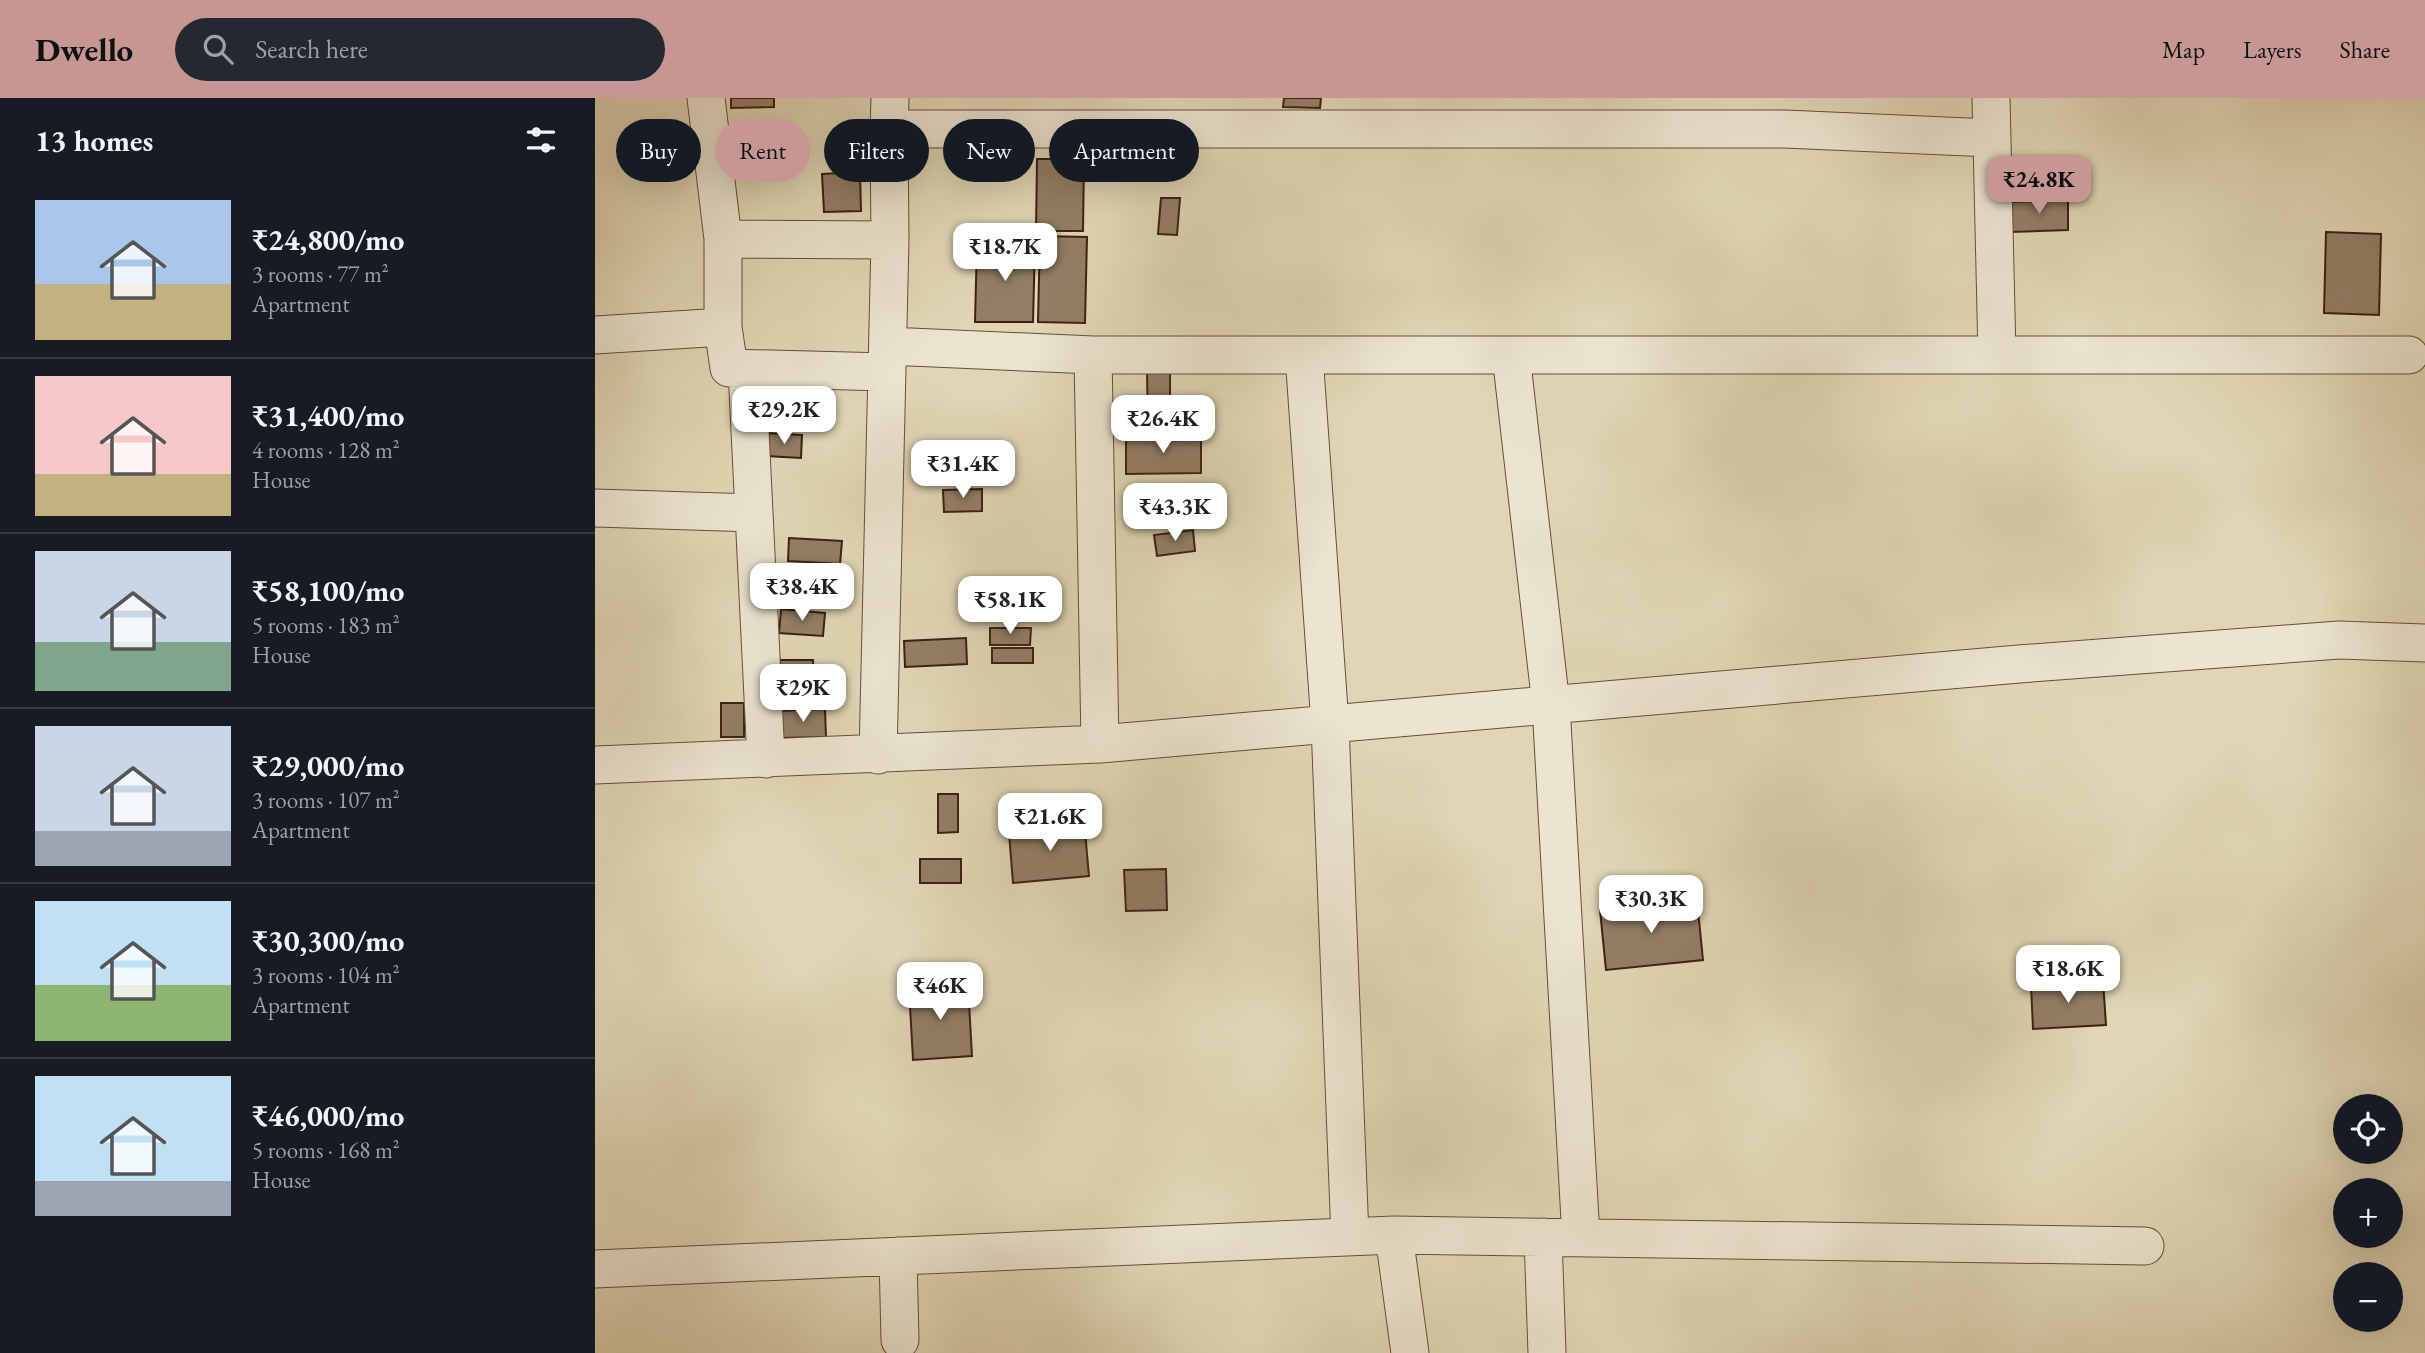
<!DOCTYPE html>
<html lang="en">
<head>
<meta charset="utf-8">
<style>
	:root { --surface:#171b24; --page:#242831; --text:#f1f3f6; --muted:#9ea1a6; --line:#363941; --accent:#c59692 }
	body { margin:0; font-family:"EB Garamond",serif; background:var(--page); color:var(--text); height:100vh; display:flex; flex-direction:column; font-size:26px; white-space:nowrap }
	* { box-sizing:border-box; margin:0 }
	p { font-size:23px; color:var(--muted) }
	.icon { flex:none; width:38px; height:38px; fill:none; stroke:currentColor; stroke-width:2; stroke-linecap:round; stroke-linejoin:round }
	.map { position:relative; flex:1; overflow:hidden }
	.sheet { display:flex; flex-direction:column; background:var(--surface); width:595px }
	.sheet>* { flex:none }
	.guide { position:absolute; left:21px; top:21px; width:665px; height:63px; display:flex; gap:14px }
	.buttons { position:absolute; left:1738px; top:996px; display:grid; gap:14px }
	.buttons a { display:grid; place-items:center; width:70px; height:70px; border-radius:50%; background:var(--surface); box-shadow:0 7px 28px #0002; font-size:35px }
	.price { position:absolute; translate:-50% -60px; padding:0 16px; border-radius:14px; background:#fff; color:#222; font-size:23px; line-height:46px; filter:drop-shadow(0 2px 4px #0008) }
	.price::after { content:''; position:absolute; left:50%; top:42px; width:21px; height:16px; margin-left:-10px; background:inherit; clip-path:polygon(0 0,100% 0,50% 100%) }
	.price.on { background:var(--accent); color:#111 }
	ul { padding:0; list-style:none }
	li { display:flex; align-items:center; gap:21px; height:175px; padding:0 35px }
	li+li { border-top:2px solid var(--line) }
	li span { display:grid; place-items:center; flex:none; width:196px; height:140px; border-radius:0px; color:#555 }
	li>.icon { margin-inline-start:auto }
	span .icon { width:84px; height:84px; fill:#fffc; stroke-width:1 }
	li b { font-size:30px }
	h2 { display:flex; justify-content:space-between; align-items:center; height:84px; padding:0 35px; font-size:30px }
	.pill { padding:0 24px; border-radius:32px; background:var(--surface); box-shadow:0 7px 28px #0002; font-size:24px; line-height:63px }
	.pill.on { background:var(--accent); color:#111 }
	header { display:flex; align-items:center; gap:42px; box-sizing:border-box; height:98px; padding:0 35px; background:var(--accent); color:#111 }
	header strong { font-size:33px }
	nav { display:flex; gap:38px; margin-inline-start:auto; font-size:24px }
	.search { width:490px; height:63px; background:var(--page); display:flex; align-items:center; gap:18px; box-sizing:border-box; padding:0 24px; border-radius:38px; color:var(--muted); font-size:26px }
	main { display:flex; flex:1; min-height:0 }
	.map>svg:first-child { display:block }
</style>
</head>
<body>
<header>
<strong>Dwello</strong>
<div class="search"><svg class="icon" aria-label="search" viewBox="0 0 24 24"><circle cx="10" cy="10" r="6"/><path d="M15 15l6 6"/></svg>Search here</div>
<nav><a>Map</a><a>Layers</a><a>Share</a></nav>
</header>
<main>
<section class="sheet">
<h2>13 homes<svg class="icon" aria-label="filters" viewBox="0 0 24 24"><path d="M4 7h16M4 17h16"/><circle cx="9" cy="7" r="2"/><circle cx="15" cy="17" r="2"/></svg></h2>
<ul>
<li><span style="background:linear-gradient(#a9c7e8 60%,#c2b280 0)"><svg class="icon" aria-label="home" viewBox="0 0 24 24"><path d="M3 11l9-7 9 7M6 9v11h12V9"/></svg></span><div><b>₹24,800/mo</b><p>3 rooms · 77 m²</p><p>Apartment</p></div></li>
<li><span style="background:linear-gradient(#f6c9c9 70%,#c2b280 0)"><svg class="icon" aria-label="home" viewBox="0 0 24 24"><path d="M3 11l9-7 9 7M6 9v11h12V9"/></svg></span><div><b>₹31,400/mo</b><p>4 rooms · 128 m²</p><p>House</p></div></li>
<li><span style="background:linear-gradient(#c9d6e8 65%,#7fa58c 0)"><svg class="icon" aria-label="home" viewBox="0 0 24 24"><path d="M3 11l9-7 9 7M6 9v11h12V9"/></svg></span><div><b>₹58,100/mo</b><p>5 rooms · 183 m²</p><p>House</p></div></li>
<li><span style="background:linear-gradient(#c9d6e8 75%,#9aa5b1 0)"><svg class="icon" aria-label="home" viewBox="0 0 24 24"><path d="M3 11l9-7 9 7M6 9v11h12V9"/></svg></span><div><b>₹29,000/mo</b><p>3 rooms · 107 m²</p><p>Apartment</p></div></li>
<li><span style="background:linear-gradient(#bfe0f5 60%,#8fb573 0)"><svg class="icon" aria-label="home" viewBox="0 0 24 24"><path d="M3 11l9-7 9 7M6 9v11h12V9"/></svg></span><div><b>₹30,300/mo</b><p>3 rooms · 104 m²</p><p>Apartment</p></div></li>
<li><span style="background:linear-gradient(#bfe0f5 75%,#9aa5b1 0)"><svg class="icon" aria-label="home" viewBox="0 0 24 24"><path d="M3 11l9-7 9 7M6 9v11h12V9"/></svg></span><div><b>₹46,000/mo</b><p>5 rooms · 168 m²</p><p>House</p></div></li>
</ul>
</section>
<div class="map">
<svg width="1830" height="1255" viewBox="0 0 1830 1255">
	<rect width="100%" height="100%" fill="#e0d6b5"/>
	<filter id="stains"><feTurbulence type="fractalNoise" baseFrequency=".00286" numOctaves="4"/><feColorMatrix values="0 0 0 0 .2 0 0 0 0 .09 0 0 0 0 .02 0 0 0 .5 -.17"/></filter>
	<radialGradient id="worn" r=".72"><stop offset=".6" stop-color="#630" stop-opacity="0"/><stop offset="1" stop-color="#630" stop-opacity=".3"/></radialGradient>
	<!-- building -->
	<path fill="#937f66" stroke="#3f2010" stroke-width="2" d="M136,0H179V9L136,10Z
		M689,0H726L725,10L688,9Z
		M442,61H489L488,133H441Z
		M265,74L266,113L229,114L227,76Z
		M566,100H585L582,137L563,136Z
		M1473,102V132L1415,134L1414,104Z
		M1731,134L1786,136L1784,217L1729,215Z
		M445,138L492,139L490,225L443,224Z
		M382,145H440L438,224H380Z
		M575,273V325L553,326L552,274Z
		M172,335L207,337L206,360L171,358Z
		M606,337V375L531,376V338Z
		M387,391V413L349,414L348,392Z
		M598,432L600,453L562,458L559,437Z
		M194,440L247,443L245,466L193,463Z
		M453,502L454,520L421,523L420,505Z
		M186,511L230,515L228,538L184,535Z
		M395,530H436L435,547H395Z
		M371,540L372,566L310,569L309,543Z
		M397,550H438V565H397Z
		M185,562H218L219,583L186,584Z
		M126,605H149V639H126Z
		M230,611L231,639L185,640L184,613Z
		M343,696H363V734L343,735Z
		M489,722L494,778L418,785L414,735L453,731V726Z
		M325,761H366V785H325Z
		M571,771L572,812L531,813L529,772Z
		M1102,802L1108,862L1011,872L1005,812Z
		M1508,883L1511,927L1438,931L1436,887Z
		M373,887L377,958L318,962L314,890Z"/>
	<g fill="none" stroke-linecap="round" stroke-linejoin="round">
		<!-- minor casing -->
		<g stroke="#674e39" stroke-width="39">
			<path id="minor" d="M111,0L128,141V229L134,270L292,274
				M1396,0L1402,257
				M294,31H1190L1396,40
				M128,141L295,142
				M0,237L128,229
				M293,248L498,257H1814
				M498,257L505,646
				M709,257L735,626L755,1139
				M916,257L956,607L986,1140
				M152,271L171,661
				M0,410L159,415
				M283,657L295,142L294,31L295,0
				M0,667L505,646L1424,566L1744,542L1830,545
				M799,1137L815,1255
				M948,1139L952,1255
				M303,1158L305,1242
				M0,1171L799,1137L1550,1148"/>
		</g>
		<!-- minor -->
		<use href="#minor" stroke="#ebe4cf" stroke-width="37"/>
	</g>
	<rect width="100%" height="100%" filter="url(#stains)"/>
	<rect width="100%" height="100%" fill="url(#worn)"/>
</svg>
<div class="buttons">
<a><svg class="icon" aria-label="locate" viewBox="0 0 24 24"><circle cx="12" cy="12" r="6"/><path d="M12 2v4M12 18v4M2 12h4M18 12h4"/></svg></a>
<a>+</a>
<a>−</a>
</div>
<b class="price on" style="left:1444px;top:118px">₹24.8K</b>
<b class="price" style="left:410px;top:185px">₹18.7K</b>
<b class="price" style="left:189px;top:348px">₹29.2K</b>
<b class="price" style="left:568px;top:357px">₹26.4K</b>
<b class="price" style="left:368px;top:402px">₹31.4K</b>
<b class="price" style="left:580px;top:445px">₹43.3K</b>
<b class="price" style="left:207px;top:525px">₹38.4K</b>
<b class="price" style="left:415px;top:538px">₹58.1K</b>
<b class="price" style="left:208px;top:626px">₹29K</b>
<b class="price" style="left:455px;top:755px">₹21.6K</b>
<b class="price" style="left:1056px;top:837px">₹30.3K</b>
<b class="price" style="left:1473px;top:907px">₹18.6K</b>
<b class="price" style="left:345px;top:924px">₹46K</b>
<div class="guide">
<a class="pill">Buy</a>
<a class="pill on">Rent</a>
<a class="pill">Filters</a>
<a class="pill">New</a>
<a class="pill">Apartment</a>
</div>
</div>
</main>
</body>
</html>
